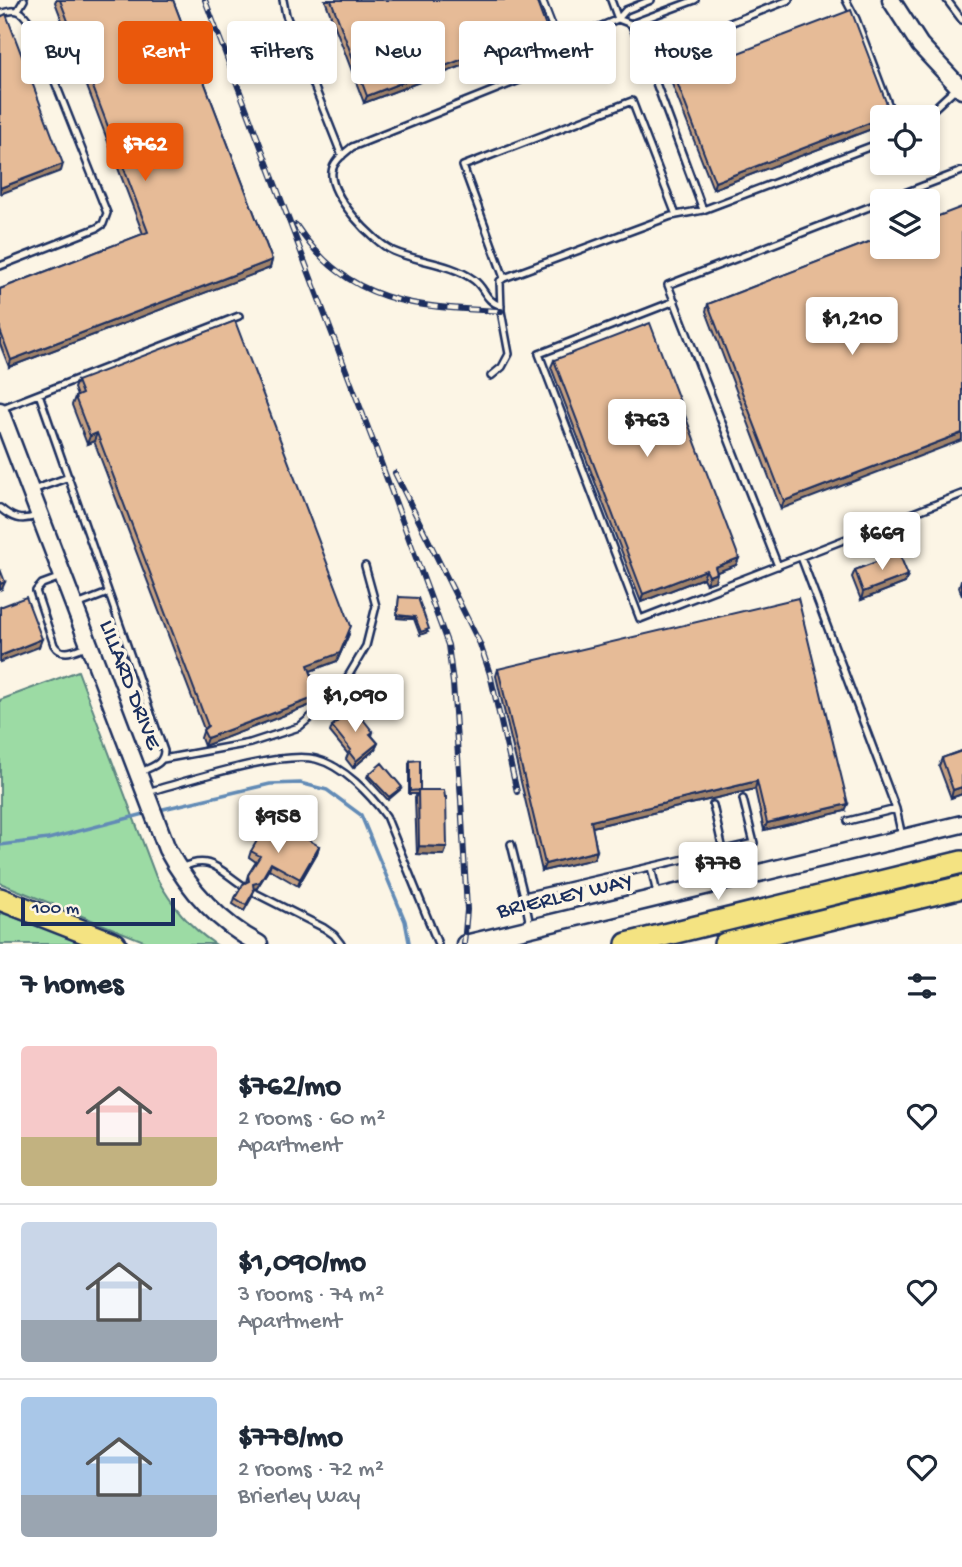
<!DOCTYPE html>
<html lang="en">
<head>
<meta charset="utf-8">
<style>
	:root { --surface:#fff; --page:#f2f2f3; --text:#1f2937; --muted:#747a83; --line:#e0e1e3; --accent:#ea580c }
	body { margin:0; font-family:"Gochi Hand",sans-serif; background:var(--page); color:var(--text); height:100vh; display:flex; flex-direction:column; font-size:26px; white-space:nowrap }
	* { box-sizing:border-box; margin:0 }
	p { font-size:23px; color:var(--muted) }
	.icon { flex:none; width:38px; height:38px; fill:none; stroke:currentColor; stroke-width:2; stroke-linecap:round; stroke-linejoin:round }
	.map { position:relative; height:944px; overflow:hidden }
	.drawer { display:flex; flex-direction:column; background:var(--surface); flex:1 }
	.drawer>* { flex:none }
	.top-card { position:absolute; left:21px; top:21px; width:920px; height:63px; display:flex; gap:14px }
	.buttons { position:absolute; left:870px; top:105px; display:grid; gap:14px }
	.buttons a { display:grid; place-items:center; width:70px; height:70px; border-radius:7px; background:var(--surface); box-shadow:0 4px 10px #0003; font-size:35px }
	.scale { position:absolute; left:21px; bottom:18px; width:154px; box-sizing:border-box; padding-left:7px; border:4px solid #1b2f5e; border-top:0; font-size:19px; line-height:24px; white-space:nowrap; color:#1b2f5e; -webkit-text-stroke:5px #fcf5e5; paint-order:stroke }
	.price { position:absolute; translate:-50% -60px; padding:0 16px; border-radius:7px; background:#fff; color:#222; font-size:23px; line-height:46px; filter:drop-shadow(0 2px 4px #0008) }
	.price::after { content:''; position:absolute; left:50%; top:42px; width:21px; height:16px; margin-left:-10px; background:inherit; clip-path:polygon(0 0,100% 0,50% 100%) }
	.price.selected { background:var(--accent); color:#fff }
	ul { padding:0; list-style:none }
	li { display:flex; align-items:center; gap:21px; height:175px; padding:0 21px }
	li+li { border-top:2px solid var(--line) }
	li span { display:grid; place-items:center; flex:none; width:196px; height:140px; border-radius:7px; color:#555 }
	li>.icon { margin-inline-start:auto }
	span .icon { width:84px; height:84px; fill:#fffc; stroke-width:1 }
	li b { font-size:30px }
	h2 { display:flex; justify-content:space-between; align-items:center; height:84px; padding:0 21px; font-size:30px }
	.pill { padding:0 24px; border-radius:7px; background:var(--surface); box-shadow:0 4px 10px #0003; font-size:24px; line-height:63px }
	.pill.selected { background:var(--accent); color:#fff }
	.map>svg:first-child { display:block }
</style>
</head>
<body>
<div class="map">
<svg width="962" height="944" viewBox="0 0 962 944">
	<rect width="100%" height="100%" fill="#fcf5e5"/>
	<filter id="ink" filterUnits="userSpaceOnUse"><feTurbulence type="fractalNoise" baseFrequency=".0143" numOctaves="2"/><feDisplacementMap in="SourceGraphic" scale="14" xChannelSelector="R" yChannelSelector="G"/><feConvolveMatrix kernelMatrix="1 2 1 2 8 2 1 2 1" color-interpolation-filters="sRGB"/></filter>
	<g filter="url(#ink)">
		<!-- green -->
		<path fill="#9cdba4" stroke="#5c8581" stroke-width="2" d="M78,671L156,877C172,905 188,926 215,944H151L0,883V700Z
			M0,912L86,944H0Z"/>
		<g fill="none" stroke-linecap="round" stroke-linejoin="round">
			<!-- stream -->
			<path stroke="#628bb6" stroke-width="3.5" d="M159,810L270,784L300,783L327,790L361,815L405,921L409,942
				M0,845L48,839L148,813"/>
			<!-- lane casing -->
			<g stroke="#1b2f5e" stroke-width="10">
				<path id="lane" d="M283,0L286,15L342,156
					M542,0L559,44L618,19L611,0
					M651,0L626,10L618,19L631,24L695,0
					M846,0L856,19L893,117
					M947,0L962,20
					M18,10L24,0
					M0,14C21,6 22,12 34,29L107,213L103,224L97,228L0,266
					M631,24L646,56L703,210L882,142
					M646,56L789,0
					M925,117L956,88
					M884,201L962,171
					M676,215L632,101L463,166L504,278L671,216L703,210
					M675,301L539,354L640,619L962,494
					M501,306C484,300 486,289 474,280C451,263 418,262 393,251C373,242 329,195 332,172C333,161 344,154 352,147L542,71L559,44
					M491,376L502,367L509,354L501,311L500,281L504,278
					M39,394L164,751C163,765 152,766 141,772
					M0,409L239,316
					M33,490L69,477
					M0,508C12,518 21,522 36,516
					M801,557L896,809L902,836
					M778,566L668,285L882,202
					M61,577L42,584L36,591L54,645C62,658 75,650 86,646
					M77,605L108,593
					M163,759L250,743L299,727L337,695L366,646L376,606L365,566
					M147,792C186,782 280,750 316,759C343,766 370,794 386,816L438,944
					M713,805L723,850
					M848,821L896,809
					M511,844L524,896
					M651,867L657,894
					M181,868C210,854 218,869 242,885
					M255,893L324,928L334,935L341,944
					M530,925L524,896L754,843L743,799"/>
			</g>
			<!-- secondary casing -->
			<g stroke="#1b2f5e" stroke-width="21">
				<path id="secondary" d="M891,0L920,45L962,90
					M0,411L167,849C189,890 218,922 259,944
					M465,944L962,824"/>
			</g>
			<!-- highway casing -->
			<g stroke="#1b2f5e" stroke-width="26">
				<path id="highway" d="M0,899L115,944
					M627,944L962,862
					M725,944L962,887"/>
			</g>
			<!-- lane -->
			<use href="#lane" stroke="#fcf5e5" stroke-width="5"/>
			<!-- secondary -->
			<use href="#secondary" stroke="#fcf5e5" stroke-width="16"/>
			<!-- highway -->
			<use href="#highway" stroke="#f4e382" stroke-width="21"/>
			<!-- rail casing -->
			<g stroke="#1b2f5e" stroke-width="6">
				<path id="rail" d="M205,0L373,441L448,645L453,683L461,800L467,910L464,944
					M296,225C348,304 414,307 501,311
					M395,473L480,644L490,674L517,792"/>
			</g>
			<!-- rail -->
			<use href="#rail" stroke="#fcf5e5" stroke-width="3.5" stroke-dasharray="10" stroke-linecap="butt"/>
		</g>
		<!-- wall -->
		<path fill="#c6a182" stroke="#1b2f5e" stroke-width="2" d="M56,0H173L272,260L270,268L9,367L0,344V289L143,234L55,2Z
			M325,0H536L544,35L364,103Z
			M675,77L891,115L890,117H882V125L713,189L672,84Z
			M882,237L781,509L706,311L708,304Z
			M554,360L739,558L736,565L717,572L715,581L706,584L703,578L641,602L551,367Z
			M77,381L349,634L337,661L310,671L319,696L316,703L204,746L201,738L204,729L94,441L87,444L72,405L75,397L77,396L74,388Z
			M883,555H894L908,575L905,583L861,600L852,577L855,570L882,560Z
			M961,580H962V596L959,587Z
			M399,597L428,632L420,635L414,619L397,618Z
			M498,669L845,811L764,830L755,789L592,827L597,851L594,859L542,871L496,676Z
			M332,726L373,732L372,736L378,743L375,749L353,768L346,759L348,754L330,732Z
			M962,751V794L951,798L939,766L942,758Z
			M410,761L420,790L447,847L444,855L417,854L415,798L417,794H409V763Z
			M368,775L401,789L388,800L367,777Z
			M319,846L317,853L298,886L269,869L257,888L254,889L252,897L244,911L233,904L235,898L246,882L248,875L256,862L249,857L251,851Z"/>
		<!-- shaded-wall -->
		<path fill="#a1836a" stroke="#1b2f5e" stroke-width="2" d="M546,27L544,35L364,103L367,96Z
			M882,118V125L713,189L715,182Z
			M63,164L61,171L0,194V188Z
			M272,260L270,268L9,367L11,360Z
			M97,433L94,441L87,444L90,436Z
			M962,433V440L781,509L784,501Z
			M739,558L736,565L712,574L715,567Z
			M706,570L703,578L641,602L643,594Z
			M717,573L715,581L706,584L709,576Z
			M908,575L905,583L861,600L863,592Z
			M5,582L2,589L0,590V584Z
			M397,615L415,617L414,619L397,618Z
			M349,634L337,661L305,673L308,665Z
			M42,639L39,647L0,662V656Z
			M319,696L316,703L204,746L207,738Z
			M378,743L375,749L353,768L356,761Z
			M757,781L755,789L588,828L591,821Z
			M962,787V794L951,798L953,790Z
			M848,804L845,811L764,830L767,823Z
			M319,846L317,853L298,886L300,879Z
			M419,846L447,847L444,855L417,854Z
			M597,851L594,859L542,871L545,864Z
			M271,863L269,869L257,888L251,890L253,884Z"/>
		<!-- building -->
		<path fill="#e6bb97" stroke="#1b2f5e" stroke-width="2" d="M60,0H173L272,260L11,360L0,330V289L148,232Z
			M331,0H536L546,27L367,96Z
			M851,10L891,115L882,117V118L715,182L675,77Z
			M6,14L63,164L0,188V17Z
			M962,207V433L784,501L708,304L882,237V247H928V220Z
			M235,321L351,626L340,653L308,665L319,696L207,738L203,730L208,726L97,433L90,436L75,397L82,394L77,381Z
			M650,323L739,558L715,567L717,573L709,576L706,570L643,594L554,360Z
			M893,552L894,555L899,553L908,575L863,592L855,570L884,559L883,555Z
			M0,569L5,582L0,584Z
			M26,597L42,639L0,656V607Z
			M399,597L418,598L429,629L421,632L415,617L397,615Z
			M798,598L848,804L767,823L757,781L591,821L597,851L545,864L498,669Z
			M354,708L373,732L370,734L378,743L356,761L349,752L351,750L332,726Z
			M962,751V787L953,790L942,758Z
			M420,760V790L410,791V761Z
			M382,763L402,787L389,797L368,775Z
			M418,790H444L445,797H446L447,847L419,846Z
			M270,818L319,846L300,879L271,863L260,882L253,884L254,891L246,905L235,898L243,884L249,881L248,875L260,856L251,851Z"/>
	</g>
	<g text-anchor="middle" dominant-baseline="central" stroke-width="7" stroke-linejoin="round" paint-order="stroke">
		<!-- street labels -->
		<g font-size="23" fill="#1b2f5e" stroke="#fcf5e5">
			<text transform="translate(129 685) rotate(69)">LILLARD DRIVE</text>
			<text transform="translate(565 897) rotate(-13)">BRIERLEY WAY</text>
		</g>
	</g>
</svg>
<div class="buttons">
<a><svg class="icon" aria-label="locate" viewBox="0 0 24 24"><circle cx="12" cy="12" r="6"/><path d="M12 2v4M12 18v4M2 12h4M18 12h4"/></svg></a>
<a><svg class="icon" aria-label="layers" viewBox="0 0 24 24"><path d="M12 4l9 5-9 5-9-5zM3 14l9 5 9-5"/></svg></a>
</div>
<div class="scale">100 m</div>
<b class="price selected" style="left:145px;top:183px">$762</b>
<b class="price" style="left:852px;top:357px">$1,210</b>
<b class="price" style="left:647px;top:459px">$763</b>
<b class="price" style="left:882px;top:572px">$669</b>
<b class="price" style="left:355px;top:734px">$1,090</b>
<b class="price" style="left:278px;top:855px">$958</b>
<b class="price" style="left:718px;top:902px">$778</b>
<div class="top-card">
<a class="pill">Buy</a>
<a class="pill selected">Rent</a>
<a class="pill">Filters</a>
<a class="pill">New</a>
<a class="pill">Apartment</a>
<a class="pill">House</a>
</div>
</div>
<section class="drawer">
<h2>7 homes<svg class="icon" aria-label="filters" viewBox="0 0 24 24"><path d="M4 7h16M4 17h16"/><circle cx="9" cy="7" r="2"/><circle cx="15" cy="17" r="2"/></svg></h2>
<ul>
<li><span style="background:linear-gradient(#f6c9c9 65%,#c2b280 0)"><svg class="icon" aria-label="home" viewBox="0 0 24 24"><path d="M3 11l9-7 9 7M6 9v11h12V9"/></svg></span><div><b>$762/mo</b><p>2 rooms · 60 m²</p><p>Apartment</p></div><svg class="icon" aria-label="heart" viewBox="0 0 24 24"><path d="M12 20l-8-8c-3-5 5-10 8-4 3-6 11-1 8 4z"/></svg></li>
<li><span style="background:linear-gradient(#c9d6e8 70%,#9aa5b1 0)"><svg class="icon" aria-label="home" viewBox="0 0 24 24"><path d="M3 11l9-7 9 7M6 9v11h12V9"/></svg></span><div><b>$1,090/mo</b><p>3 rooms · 74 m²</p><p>Apartment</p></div><svg class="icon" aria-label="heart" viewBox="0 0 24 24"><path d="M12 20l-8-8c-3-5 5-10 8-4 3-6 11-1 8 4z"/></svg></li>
<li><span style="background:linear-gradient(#a9c7e8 70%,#9aa5b1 0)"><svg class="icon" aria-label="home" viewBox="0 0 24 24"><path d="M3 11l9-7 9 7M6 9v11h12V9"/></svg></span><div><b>$778/mo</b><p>2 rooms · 72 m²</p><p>Brierley Way</p></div><svg class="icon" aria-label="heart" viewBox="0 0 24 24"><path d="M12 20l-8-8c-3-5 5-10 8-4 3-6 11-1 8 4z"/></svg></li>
</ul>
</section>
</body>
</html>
